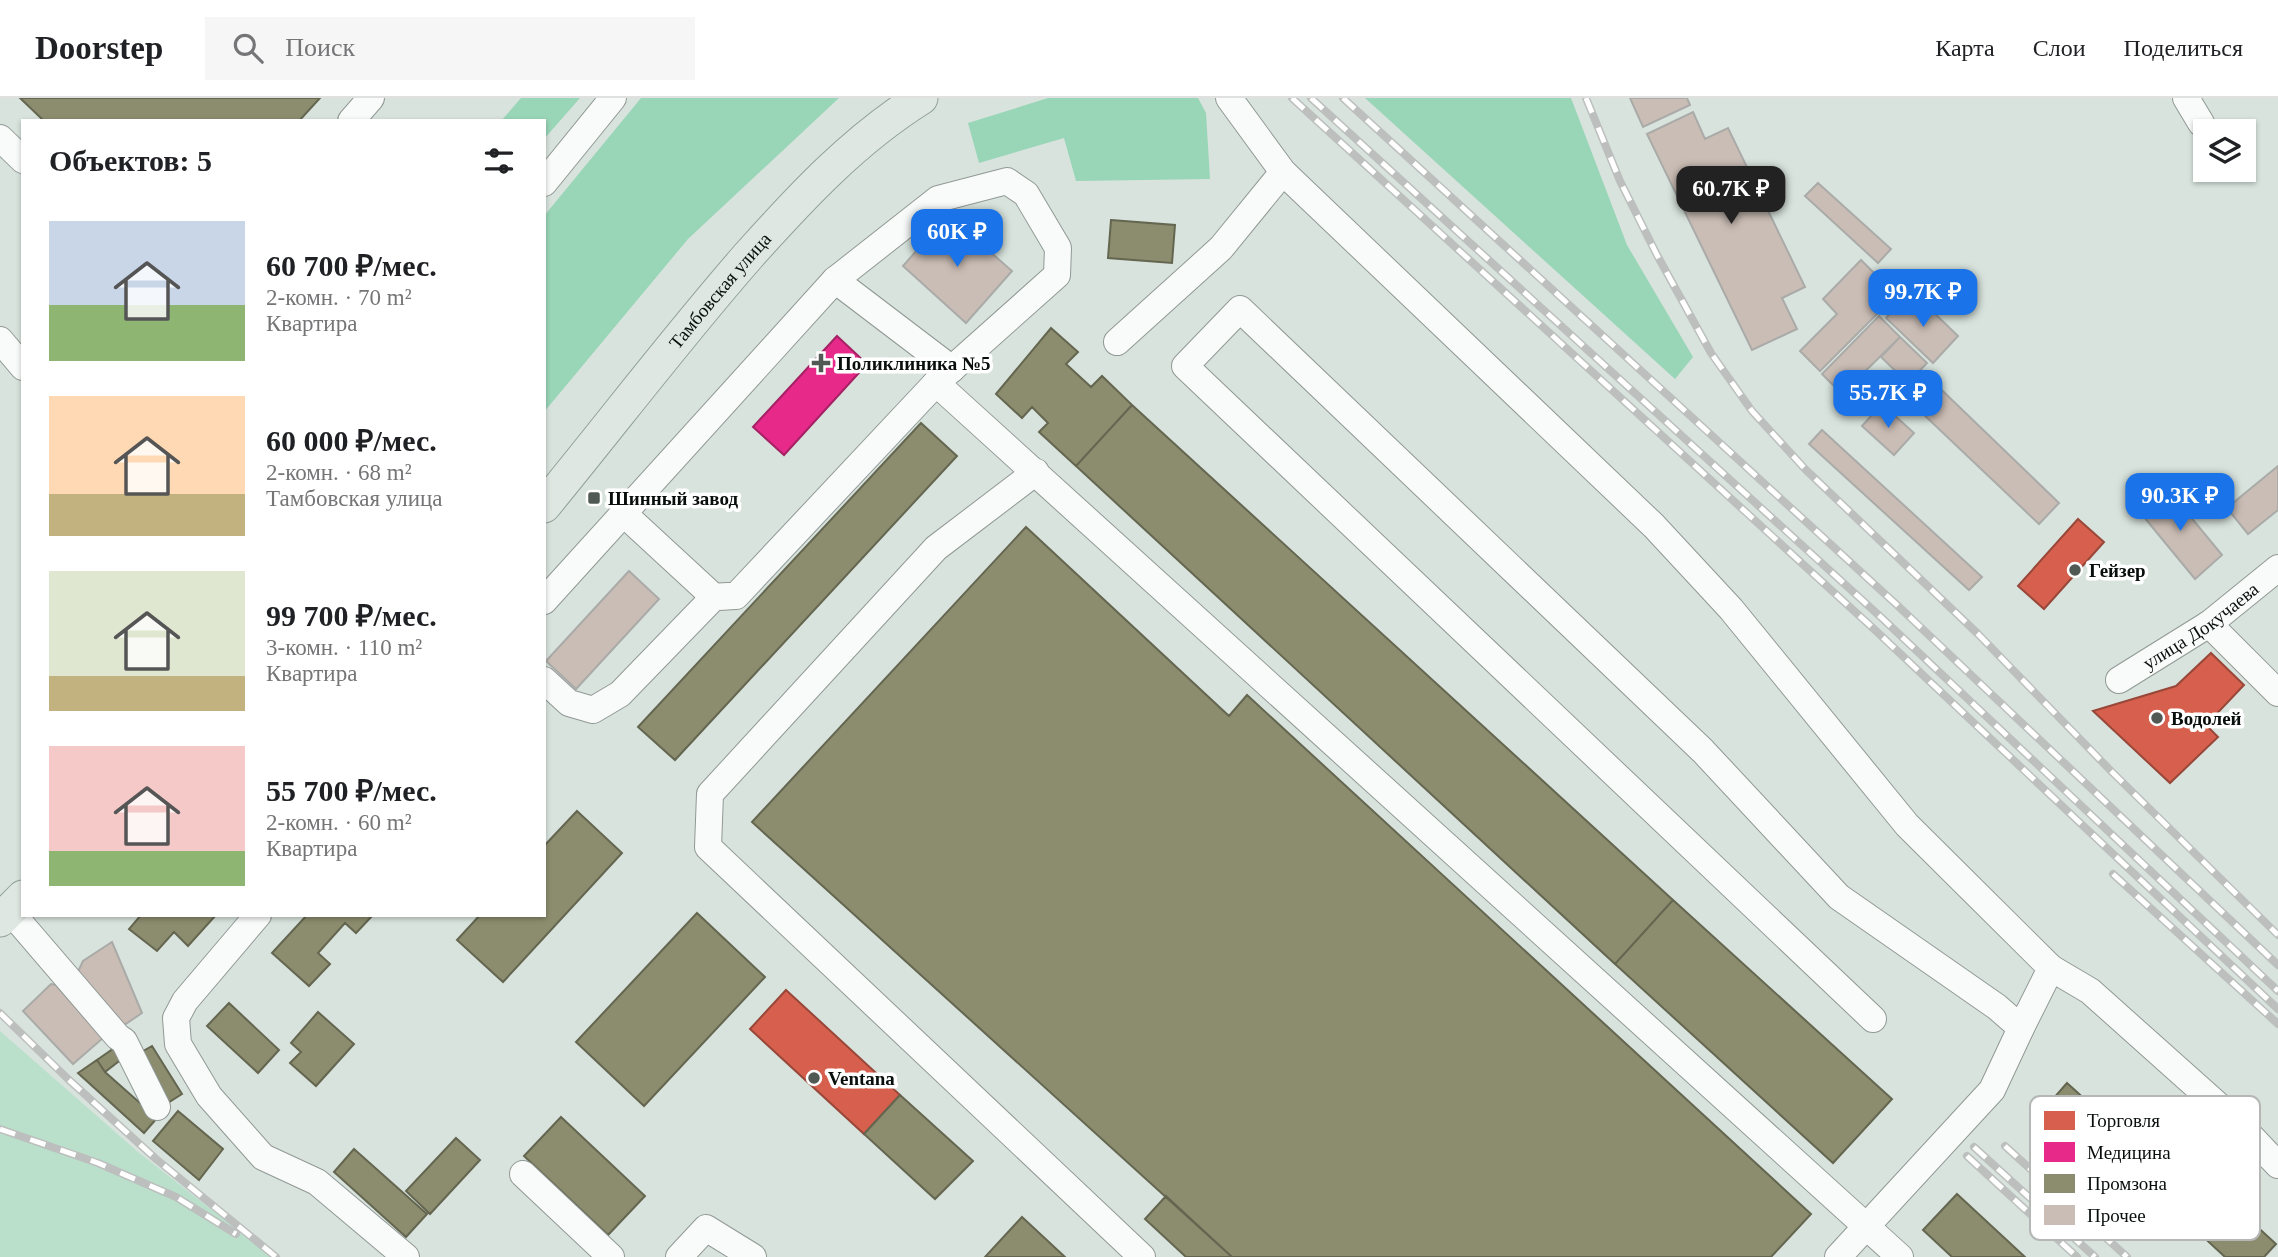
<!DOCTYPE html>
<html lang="ru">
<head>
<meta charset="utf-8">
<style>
	:root { --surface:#fff; --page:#f6f6f6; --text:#202124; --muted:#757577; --line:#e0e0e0; --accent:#1a73e8 }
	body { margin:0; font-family:"Times New Roman",serif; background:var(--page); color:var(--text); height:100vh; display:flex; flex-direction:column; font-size:26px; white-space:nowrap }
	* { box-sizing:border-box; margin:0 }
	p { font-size:23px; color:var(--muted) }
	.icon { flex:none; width:38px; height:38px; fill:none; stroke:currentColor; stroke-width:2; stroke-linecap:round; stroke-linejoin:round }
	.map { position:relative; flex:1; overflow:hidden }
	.drawer { position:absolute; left:21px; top:21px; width:525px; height:798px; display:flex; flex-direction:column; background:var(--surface); border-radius:0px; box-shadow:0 2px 5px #0004 }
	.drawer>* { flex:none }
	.controls { position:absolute; left:2193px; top:21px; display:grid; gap:14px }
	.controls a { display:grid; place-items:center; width:63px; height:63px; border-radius:0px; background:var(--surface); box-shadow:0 2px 5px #0004; font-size:35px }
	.price { position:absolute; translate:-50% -60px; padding:0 16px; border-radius:14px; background:var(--accent); color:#fff; font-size:23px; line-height:46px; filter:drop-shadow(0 2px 4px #0008) }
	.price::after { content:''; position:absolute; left:50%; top:42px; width:21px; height:16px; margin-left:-10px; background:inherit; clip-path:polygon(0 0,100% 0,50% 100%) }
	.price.selected { background:#222; color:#fff }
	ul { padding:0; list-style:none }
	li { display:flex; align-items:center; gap:21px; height:175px; padding:0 28px }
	li span { display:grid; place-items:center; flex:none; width:196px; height:140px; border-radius:0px; color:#555 }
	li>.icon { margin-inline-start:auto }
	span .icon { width:84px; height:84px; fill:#fffc; stroke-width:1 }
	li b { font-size:30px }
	h2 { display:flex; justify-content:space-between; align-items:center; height:84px; padding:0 28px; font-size:30px }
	header { display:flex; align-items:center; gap:42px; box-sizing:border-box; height:98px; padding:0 35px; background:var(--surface); border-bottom:2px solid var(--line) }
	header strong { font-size:33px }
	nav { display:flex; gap:38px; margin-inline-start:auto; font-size:24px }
	.search { width:490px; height:63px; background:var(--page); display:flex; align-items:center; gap:18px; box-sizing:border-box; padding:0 24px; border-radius:0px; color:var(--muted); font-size:26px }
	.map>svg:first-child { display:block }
</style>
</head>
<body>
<header>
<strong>Doorstep</strong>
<div class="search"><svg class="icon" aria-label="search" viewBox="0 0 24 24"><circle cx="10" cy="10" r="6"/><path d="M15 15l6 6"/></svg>Поиск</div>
<nav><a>Карта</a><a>Слои</a><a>Поделиться</a></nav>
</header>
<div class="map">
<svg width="2278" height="1159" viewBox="0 0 2278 1159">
	<rect width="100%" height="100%" fill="#d8e3dd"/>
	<!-- green -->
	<path fill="#bae0cb" d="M0,933L138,1054L272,1159H0Z"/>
	<!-- forest -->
	<path fill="#99d5b7" d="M521,0H580L544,41V23H501Z
		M641,0H839L688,141L544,314V118Z
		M1048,0H1198L1206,15L1210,81L1076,83L1064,40L979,65L968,25Z
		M1365,0H1571L1627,147L1693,259L1675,281Z"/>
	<!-- shops -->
	<path fill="#d6604d" stroke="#984739" stroke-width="2" d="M2078,421L2104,444L2044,511L2018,488Z
		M2211,555L2244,587L2206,627L2218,639L2170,685L2093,613L2176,588Z
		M786,892L900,997L864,1036L750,931Z"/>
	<!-- health -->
	<path fill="#e7298a" stroke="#a42164" stroke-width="2" d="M837,238L867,266L784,357L753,329Z"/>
	<!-- industry -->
	<path fill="#8c8c6e" stroke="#646650" stroke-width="2" d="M20,0H320L299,23H44Z
		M1111,122L1175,127L1172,165L1108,160Z
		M1051,230L1078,254L1066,266L1091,289L1102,278L1132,307L1076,368L1039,334L1048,325L1032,309L1022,320L996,296Z
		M1132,307L1673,802L1615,866L1076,368Z
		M921,325L957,358L675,662L638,629Z
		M1026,429L1229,618L1247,597L1811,1116L1771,1159H1232L752,724Z
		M577,713L622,755L503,884L457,842L480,817H544V748Z
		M1673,802L1892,1001L1833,1065L1615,866Z
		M697,815L765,879L644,1008L576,944Z
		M141,817H216L188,848L174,834L157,853L129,831Z
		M307,817H373L356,835L345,825L318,855L330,866L309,888L272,855Z
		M229,905L279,952L258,975L207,928Z
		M318,914L354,946L316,988L290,965L301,954L291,945Z
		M117,948L123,960L105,974L97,962Z
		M152,948L182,996L166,1006L136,957Z
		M97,962L105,974L157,1020L144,1035L78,975Z
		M2067,985L2140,1051L2125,1067L2053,1001Z
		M900,997L973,1063L935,1101L864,1036Z
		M178,1013L223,1051L199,1082L153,1043Z
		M561,1019L645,1098L608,1137L524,1058Z
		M456,1040L480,1062L430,1116L406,1093Z
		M354,1051L427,1116L406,1139L334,1074Z
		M2200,1076L2276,1146L2264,1159H2225L2171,1109Z
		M1957,1096L2025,1159H1952L1923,1132Z
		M1166,1098L1232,1159H1186L1145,1121Z
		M1022,1119L1065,1159H985Z"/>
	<!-- building -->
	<path fill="#cabdb5" stroke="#aaaba8" stroke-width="2" d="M1630,0H1687L1690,7L1643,29Z
		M1693,14L1705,41L1728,30L1805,189L1782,200L1797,231L1752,252L1647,36Z
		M1818,85L1891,151L1878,165L1805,98Z
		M948,117L1012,173L966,225L903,168Z
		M1861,162L1896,197L1820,273L1800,253L1837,216L1823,201Z
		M1904,200L1922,216L1928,209L1958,238L1933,265L1886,220Z
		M1879,218L1900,239L1842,296L1822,276Z
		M1900,239L1927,265L1908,285L1881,259Z
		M1923,274L2059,405L2039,426L1902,296Z
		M1882,306L1914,335L1894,357L1862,328Z
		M1822,332L1982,479L1969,492L1809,346Z
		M2278,368V412L2248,436L2227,410Z
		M2166,389L2222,457L2195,481L2139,413Z
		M629,473L659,501L576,591L546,563Z
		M112,844L142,915L117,932L76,878L83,863Z
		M51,886L56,887L103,940L73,966L23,913Z"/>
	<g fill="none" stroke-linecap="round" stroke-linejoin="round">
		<!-- minor casing -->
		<g stroke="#919995" stroke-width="28">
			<g id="minor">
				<path d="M1229,0L1283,74L1654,428L1731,511L1907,727L2051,870L2090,893L2240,1027L2278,1067"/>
				<path d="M2186,0L2201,25"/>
				<path d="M351,23L371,0"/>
				<path d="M0,40L23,62"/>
				<path d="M544,85L613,0"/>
				<path d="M835,182L952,271"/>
				<path d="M0,242L23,269"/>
				<path d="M1117,244L1221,150L1283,74"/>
				<path d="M936,285L1900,1159"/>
				<path d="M1036,374L936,450L710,696L708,749L1142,1159"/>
				<path d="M624,416L714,499L730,498"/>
				<path d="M544,503L835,182L938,101L1007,83L1026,96L1058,150L1057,177L936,285L736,498L714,499L620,596L593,612L569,605L544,582"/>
				<path d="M2209,526L2278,595"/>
				<path id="s1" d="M2119,582L2209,526L2278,470"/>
				<path d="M9,812L118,939L124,943L157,1009"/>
				<path d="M258,817L185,903L176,920L178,946L209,998L263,1059L317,1084L406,1159"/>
				<path d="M2021,930L2051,870"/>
				<path d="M523,1076L611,1159"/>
				<path d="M679,1159L706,1130L753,1159"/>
				<path d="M1838,1159L1992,992L2021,930L1997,909L1839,799L1703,653L1240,211L1185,268L1873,921"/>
			</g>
		</g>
		<!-- major casing -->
		<g stroke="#90a198" stroke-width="35">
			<g id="major">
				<path id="s2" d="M544,408C613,324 678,238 749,157C801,99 854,42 921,0"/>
				<path d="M0,822L23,799"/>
			</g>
		</g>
		<!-- minor -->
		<use href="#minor" stroke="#f9fbfa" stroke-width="26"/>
		<!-- major -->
		<use href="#major" stroke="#dfe7e3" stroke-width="33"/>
		<!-- rail casing -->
		<g stroke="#bcbfbe" stroke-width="8">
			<path id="rail" d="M1292,0L1875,532L2278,911
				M1311,0L1884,522L2278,893
				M1343,0L1897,507L2278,867
				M1586,0L1620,83L1657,157L1711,255L1752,313L1806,372L1978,536L2111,673L2278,837
				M2113,776L2278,926
				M0,915L68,981L156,1061L276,1159
				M0,1031L98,1065L176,1099L236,1136
				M2005,1048L2127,1159
				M1974,1049L2095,1159
				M1967,1058L2077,1159"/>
		</g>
		<!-- rail -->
		<use href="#rail" stroke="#fff" stroke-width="5" stroke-dasharray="16" stroke-linecap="butt"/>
	</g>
	<!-- markers -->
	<g fill="#515954" stroke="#fff" stroke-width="2.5">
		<path d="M817.5 254.5h7v7h7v7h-7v7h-7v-7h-7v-7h7z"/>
		<rect x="587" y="393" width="14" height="14" rx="3.5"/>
		<circle cx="2075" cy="472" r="7"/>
		<circle cx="2157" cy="620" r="7"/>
		<circle cx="814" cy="980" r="7"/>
	</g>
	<g text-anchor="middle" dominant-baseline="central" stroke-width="7" stroke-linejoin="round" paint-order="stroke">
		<!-- street labels -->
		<g font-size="19" fill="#080e0b" stroke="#fff">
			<text stroke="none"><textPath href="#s2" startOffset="278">Тамбовская улица</textPath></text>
			<text stroke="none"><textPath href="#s1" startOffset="98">улица Докучаева</textPath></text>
		</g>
		<!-- poi labels -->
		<g font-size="19" font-weight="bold" fill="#080e0b" stroke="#fff" text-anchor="start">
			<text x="837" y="265">Поликлиника №5</text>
			<text x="608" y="400">Шинный завод</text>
			<text x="2089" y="472">Гейзер</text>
			<text x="2171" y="620">Водолей</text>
			<text x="828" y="980">Ventana</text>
		</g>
	</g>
	<!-- legend -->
	<rect x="2030" y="998" width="230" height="144" rx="10" fill="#fff" stroke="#b5b7b6" stroke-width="2"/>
	<rect x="2044" y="1013" width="31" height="19" fill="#d6604d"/>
	<rect x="2044" y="1044" width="31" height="20" fill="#e7298a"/>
	<rect x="2044" y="1076" width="31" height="19" fill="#8c8c6e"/>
	<rect x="2044" y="1107" width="31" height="20" fill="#cabdb5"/>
	<g font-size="19" fill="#080e0b">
		<text x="2087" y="1029">Торговля</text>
		<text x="2087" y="1061">Медицина</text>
		<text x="2087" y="1092">Промзона</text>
		<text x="2087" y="1124">Прочее</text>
	</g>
</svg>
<div class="controls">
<a><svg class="icon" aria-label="layers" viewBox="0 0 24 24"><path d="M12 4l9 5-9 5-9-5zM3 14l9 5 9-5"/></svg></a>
</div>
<b class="price selected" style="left:1731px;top:128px">60.7K ₽</b>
<b class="price" style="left:957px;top:171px">60K ₽</b>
<b class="price" style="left:1923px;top:231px">99.7K ₽</b>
<b class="price" style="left:1888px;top:332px">55.7K ₽</b>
<b class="price" style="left:2180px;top:435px">90.3K ₽</b>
<section class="drawer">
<h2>Объектов: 5<svg class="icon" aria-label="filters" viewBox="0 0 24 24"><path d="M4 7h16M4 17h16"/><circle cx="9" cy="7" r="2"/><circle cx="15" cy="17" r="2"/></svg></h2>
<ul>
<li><span style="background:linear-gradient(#c9d6e8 60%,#8fb573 0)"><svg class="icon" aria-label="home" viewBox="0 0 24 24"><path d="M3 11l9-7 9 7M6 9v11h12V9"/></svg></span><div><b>60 700 ₽/мес.</b><p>2-комн. · 70 m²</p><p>Квартира</p></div></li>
<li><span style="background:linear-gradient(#ffd9b3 70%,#c2b280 0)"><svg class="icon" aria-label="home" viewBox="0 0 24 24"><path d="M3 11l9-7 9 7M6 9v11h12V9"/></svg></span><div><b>60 000 ₽/мес.</b><p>2-комн. · 68 m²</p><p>Тамбовская улица</p></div></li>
<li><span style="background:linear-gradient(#dfe7d0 75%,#c2b280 0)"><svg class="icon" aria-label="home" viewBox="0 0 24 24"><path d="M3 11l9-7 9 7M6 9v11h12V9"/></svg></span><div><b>99 700 ₽/мес.</b><p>3-комн. · 110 m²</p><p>Квартира</p></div></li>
<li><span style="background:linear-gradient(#f6c9c9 75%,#8fb573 0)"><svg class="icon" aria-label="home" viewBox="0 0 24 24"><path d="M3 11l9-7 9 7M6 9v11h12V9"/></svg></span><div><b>55 700 ₽/мес.</b><p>2-комн. · 60 m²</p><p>Квартира</p></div></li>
</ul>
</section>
</div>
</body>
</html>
